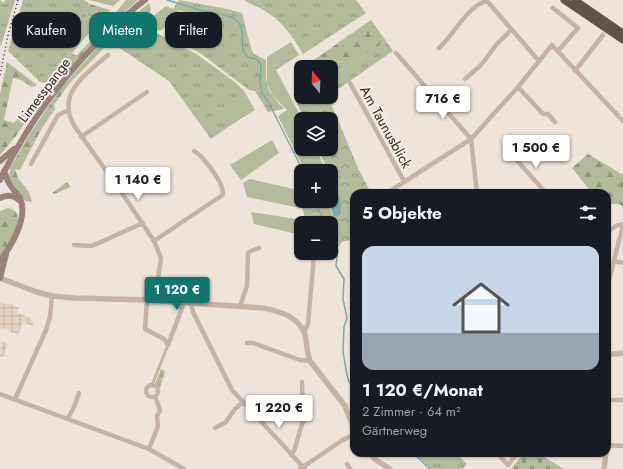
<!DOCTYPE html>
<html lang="de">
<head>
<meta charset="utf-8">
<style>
	:root { --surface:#171b24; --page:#242831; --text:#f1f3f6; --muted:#9ea1a6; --accent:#0f766e }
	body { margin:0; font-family:Jost,sans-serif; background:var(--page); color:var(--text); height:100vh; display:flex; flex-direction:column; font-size:15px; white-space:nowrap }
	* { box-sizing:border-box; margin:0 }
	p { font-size:13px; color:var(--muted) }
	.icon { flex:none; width:22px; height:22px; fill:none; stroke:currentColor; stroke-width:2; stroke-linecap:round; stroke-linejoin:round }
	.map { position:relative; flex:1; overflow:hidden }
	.panel { position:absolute; left:350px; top:189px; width:261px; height:268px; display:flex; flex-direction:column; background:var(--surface); border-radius:12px; box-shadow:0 1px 3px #0004 }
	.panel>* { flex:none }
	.guide { position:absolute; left:12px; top:12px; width:278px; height:36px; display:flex; gap:8px }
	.needle { width:26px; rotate:341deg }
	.controls { position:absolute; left:294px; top:60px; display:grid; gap:8px }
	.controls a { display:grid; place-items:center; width:44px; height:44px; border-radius:8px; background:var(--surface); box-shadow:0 1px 3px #0004; font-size:20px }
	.price { position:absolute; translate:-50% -34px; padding:0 9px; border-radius:4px; background:#fff; color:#222; font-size:13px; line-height:26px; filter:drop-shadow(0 1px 2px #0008) }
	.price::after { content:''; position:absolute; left:50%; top:24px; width:12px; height:9px; margin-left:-6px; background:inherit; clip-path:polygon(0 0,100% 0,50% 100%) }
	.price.selected { background:var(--accent); color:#fff }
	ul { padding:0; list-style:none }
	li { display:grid; align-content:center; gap:8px; height:212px; padding:0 12px }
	li span { display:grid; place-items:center; height:124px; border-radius:12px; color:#555 }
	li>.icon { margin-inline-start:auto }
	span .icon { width:72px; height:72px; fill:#fffc; stroke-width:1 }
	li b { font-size:17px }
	h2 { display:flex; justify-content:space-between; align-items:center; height:48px; padding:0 12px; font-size:17px }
	.tag { padding:0 14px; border-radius:12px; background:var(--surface); box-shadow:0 1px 3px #0004; font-size:14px; line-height:36px }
	.tag.selected { background:var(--accent); color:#fff }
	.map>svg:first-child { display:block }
</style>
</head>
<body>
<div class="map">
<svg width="623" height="469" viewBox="0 0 623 469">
	<defs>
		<pattern id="grass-tufts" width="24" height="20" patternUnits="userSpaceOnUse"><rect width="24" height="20" fill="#b3bb9c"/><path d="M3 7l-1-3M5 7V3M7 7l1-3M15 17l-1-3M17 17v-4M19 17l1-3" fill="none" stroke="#92987f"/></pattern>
		<pattern id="forest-firs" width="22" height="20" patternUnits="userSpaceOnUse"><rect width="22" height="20" fill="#b3bb9c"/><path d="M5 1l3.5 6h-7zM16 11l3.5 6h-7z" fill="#92987f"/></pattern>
		<pattern id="cemetery-stones" width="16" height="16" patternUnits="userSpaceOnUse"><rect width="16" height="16" fill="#b3bb9c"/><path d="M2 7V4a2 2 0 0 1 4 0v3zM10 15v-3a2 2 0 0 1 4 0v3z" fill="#92987f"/></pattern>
		<pattern id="park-crowns" width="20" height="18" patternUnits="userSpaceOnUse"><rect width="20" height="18" fill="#b3bb9c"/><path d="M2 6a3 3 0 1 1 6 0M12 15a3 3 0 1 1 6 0" fill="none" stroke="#92987f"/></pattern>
		<pattern id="plaza-grid" width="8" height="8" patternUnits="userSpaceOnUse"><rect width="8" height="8" fill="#e5d3c3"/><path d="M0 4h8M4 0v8" fill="none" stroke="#c5b5a8"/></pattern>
	</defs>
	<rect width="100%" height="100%" fill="#eee4db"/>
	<!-- grass -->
	<path fill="url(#grass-tufts)" d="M0,0L4,3L5,0H15L1,46L0,45Z
		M23,0H84L90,4L82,16L95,26L72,53L68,52L50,74L51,78L45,83L40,82L8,51Z
		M89,0H120L113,6Z
		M179,0L227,9L242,13C244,20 251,51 254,54C257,56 263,58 266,60C266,87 265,88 284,109L268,112L255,91L249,90L200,53L179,42L199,21L195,14L173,9Z
		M246,0H356L366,13L303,54C294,39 284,23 268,13C261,8 253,5 245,1Z
		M92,8L97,12L96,14L102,19L99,22L87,15Z
		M139,24L198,55L236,83L244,91L247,96L221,115L228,127L211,139L169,81L115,45L120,39Z
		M386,41L393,51L331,94V77Z
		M161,369L165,371L160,388L155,384Z
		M420,453H456L467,464L463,469H431L418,456Z"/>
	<!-- forest -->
	<path fill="url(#forest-firs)" d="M126,0H138C102,31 71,65 42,102L37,98L53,83L50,74L68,52L77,55L103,28Z
		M149,3L151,8L150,13L108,44L69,84L54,105L55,109L42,128L20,170L15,169L18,178L29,192L32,202L25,201L9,177L10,168L31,132L61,88L105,39Z
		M90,4L110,10L102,19L96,14L97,11L92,9L87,15L99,22L95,26L82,16Z
		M371,20L386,41L331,77V67H310L308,64Z
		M7,62L37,85L32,87L21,80L13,78L4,120L14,123L31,103L36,107L15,137L0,155V94Z
		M588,154L623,175V207L619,204H607V193H592L572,168Z
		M8,208C32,213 6,247 0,257V211Z"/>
	<!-- cemetery -->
	<path fill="url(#cemetery-stones)" d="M524,453H538L564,469H511Z"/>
	<!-- park -->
	<path fill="url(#park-crowns)" d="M304,97H320L322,103L329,99L359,170L371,193H354V239L342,242L337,249L334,241L331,240V223H306L302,206L308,201H331C329,206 330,210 333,215L334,194L331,196V183L333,182L331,178V171H328L318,149H331V119H315L312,114L307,117L308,119H304L296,101Z
		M67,182L71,187L54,194L52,193Z"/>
	<!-- garden -->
	<path fill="#b3bb9c" d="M166,6L183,13L160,31L148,25L147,21Z
		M291,42L299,55L276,70L302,119L301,149H316L326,171H305L278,116L287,110L273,96L267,83V57Z
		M247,96L255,110L228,127L220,115Z
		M272,140L279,153L241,180L230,165Z
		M250,179L294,189L300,208L247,197L243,183Z
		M251,212L303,220L304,223H301V235L254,224Z"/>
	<!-- plaza -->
	<path fill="url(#plaza-grid)" d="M0,302L7,305L8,303L19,308L17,312L27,317H31L30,320L34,322L33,326L23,322L18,335L2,328L0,331Z
		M1,341L8,344L3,357L0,356Z"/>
	<!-- water -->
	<path fill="#7da8a7" d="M337,193C342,200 341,207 341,214L336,217L333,215L330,204L331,196Z"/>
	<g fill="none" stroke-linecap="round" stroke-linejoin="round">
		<!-- stream -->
		<path stroke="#7da8a7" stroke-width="1.5" d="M167,0C178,3 189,7 200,10C211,13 227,13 236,20C251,32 231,58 257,59L261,65L260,81L262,93L270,105L303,171
			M316,201L319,211L326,223
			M331,232L338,250L336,266L344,279L343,299L347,318L344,327L343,352L347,375L349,382L354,386
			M413,453L430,469"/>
		<!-- pedestrian -->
		<path stroke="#c5b3a8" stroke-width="3" d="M152,385L168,345"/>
		<!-- minor -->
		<path stroke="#c5b3a8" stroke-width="4.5" d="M553,8L578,28L558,51
			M439,48C453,36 468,5 487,1L539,61
			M396,53L471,139L477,193
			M108,55C85,75 55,94 75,127L122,193L154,241L161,258L155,300
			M575,71L603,35
			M465,79L481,65L497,44L511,30
			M350,83L404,181
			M518,87L543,114H548L555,122
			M81,137L147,92
			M514,157L546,193
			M31,164L58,115L67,111
			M387,193L471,139L518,87L552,45L623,121
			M607,232L616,226L623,224
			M154,241L221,196L223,194C224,183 203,156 194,151
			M74,245L92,246L143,223
			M614,261L623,263
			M607,288L623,225
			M147,300L145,329L164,339L168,345
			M191,304L193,312L232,390L305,469
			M240,306L247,286L248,253L251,251L259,248
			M304,332L308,324L314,256
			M247,343H253L300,360L310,361
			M168,345L184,303
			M146 391a6 6 0 1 1 12 0a6 6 0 1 1-12 0Z
			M0,394L149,449L184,469
			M15,399L46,330L50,317L52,296
			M607,400H623
			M68,418L74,407L79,393
			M215,428L226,422L235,409L243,402
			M607,445L623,446
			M149,449L158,426L157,416L160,410L155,396
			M497,453L508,465L517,453
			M291,455L294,451L303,421L302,382
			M347,464L350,469
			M300,469L341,441L354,434"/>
		<!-- tertiary -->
		<path stroke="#c5b3a8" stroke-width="5.5" d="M0,278L37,292L52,296L75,298L147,300L263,308C281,311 303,319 306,339C307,347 307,353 310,361L345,406L354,429
			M607,355L623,353
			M369,453L376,460L390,469
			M604,469L606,453"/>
		<!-- secondary -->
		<path stroke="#98837a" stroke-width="6" d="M0,161L14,149
			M0,180C29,121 70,66 119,22C127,15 135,7 145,0
			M0,198C8,194 14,195 20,201
			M0,261C11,246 29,217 20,198C17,193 12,189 9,183C7,180 6,175 4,171
			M0,278L6,254"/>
		<!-- trunk -->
		<path stroke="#62524c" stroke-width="7" d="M564,0L623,40
			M575,0L623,33"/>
		<!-- rail -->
		<path stroke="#332a27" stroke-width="1.5" stroke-dasharray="1 3" stroke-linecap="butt" d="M0,75L8,35L18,0"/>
	</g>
	<g text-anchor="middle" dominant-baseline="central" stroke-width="4" stroke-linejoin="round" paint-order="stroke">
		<!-- street labels -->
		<g font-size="14" fill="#332a27" stroke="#f7eee6">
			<text transform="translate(44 90) rotate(-53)">Limesspange</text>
			<text transform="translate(386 127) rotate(61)">Am Taunusblick</text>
		</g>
	</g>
</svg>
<div class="controls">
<a><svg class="needle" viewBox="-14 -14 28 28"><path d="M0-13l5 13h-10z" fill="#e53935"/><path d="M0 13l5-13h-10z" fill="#9ea1a6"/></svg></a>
<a><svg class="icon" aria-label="layers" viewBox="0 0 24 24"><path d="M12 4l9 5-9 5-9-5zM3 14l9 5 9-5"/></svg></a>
<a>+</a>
<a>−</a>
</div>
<b class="price" style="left:443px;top:120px">716 €</b>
<b class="price" style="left:536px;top:169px">1 500 €</b>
<b class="price" style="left:138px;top:201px">1 140 €</b>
<b class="price selected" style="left:177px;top:311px">1 120 €</b>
<b class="price" style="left:279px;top:429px">1 220 €</b>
<div class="guide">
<a class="tag">Kaufen</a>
<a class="tag selected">Mieten</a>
<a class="tag">Filter</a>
</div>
<section class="panel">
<h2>5 Objekte<svg class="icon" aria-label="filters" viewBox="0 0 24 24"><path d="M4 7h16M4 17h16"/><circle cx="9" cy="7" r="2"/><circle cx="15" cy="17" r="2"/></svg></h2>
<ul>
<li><span style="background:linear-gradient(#c9d6e8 70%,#9aa5b1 0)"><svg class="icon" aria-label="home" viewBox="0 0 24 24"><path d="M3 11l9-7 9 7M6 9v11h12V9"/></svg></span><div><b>1 120 €/Monat</b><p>2 Zimmer · 64 m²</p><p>Gärtnerweg</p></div></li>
</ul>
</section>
</div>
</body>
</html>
